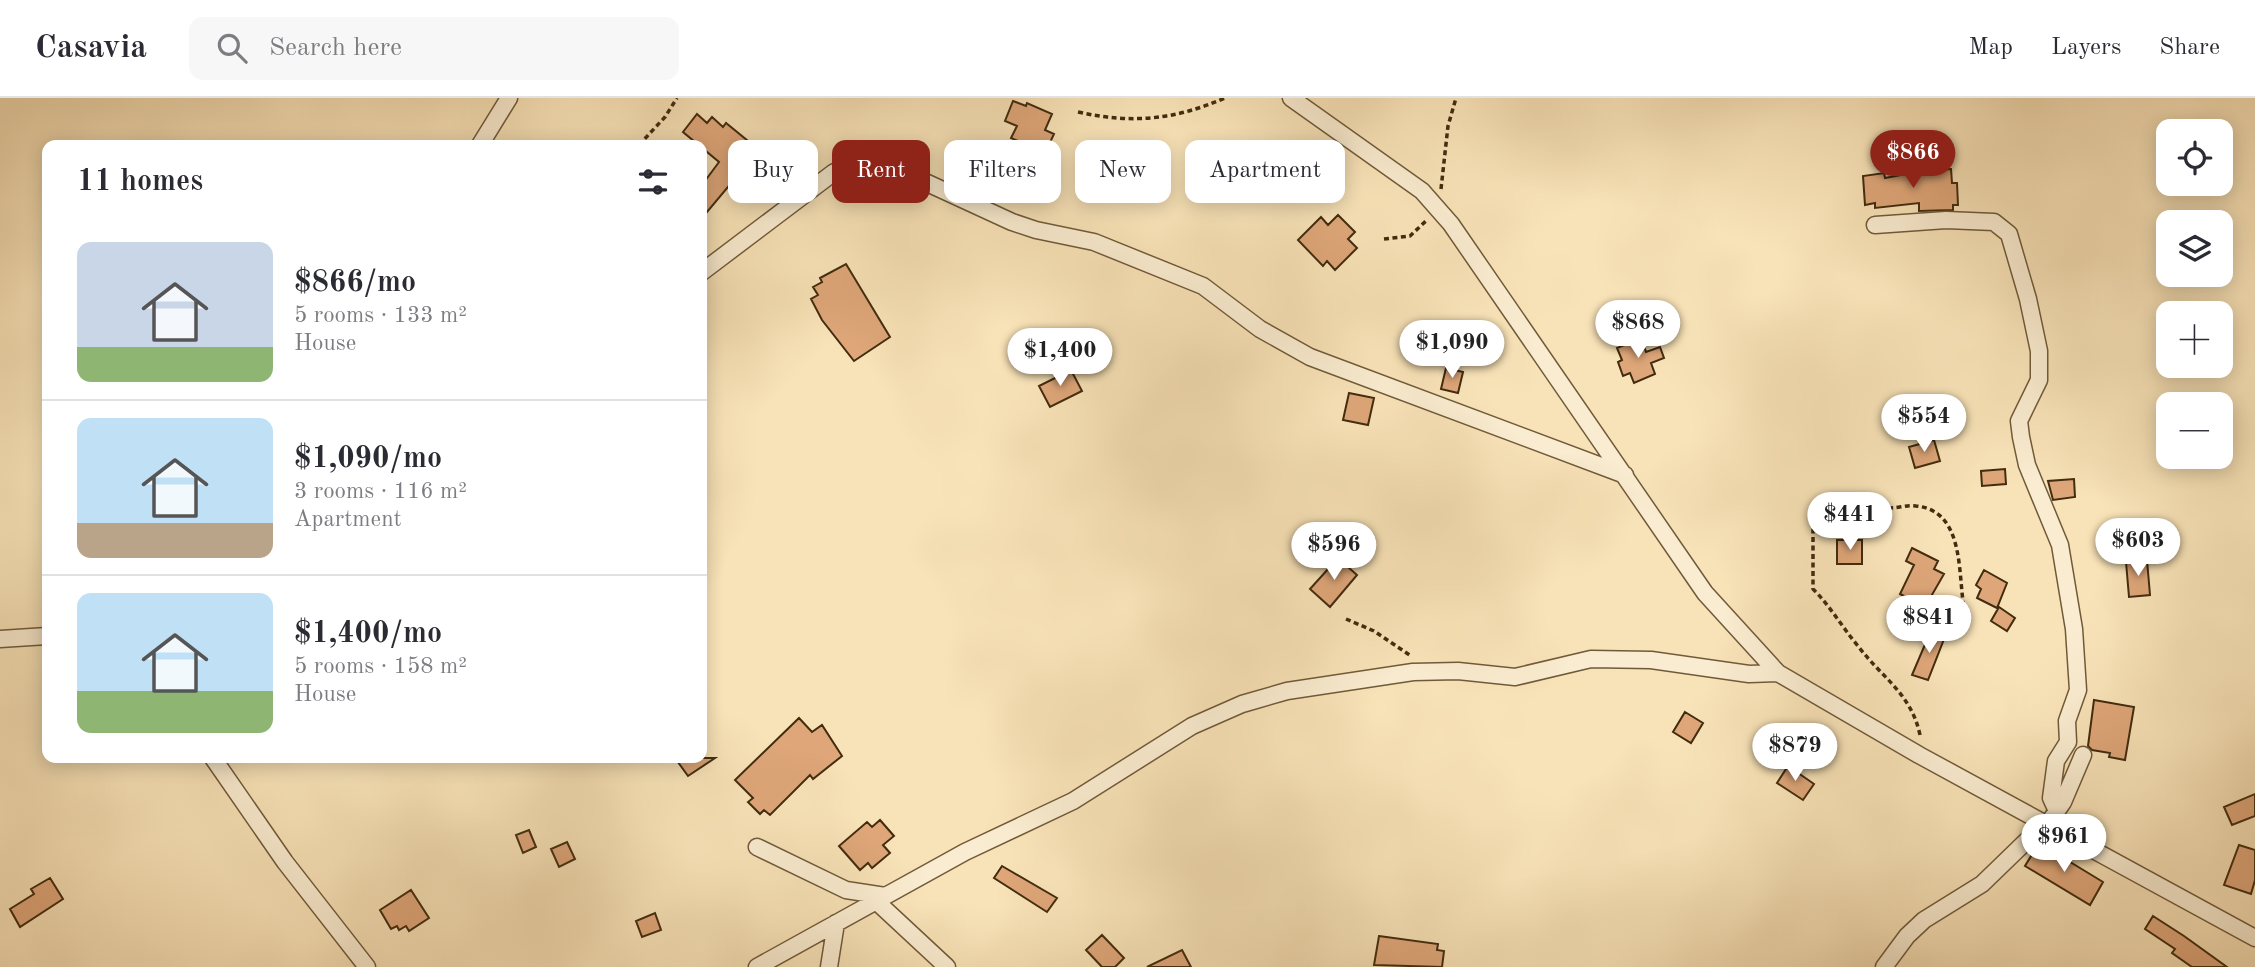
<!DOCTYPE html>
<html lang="en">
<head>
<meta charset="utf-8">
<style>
	:root { --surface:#fff; --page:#f7f7f7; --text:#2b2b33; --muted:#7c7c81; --line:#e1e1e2; --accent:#8f2418 }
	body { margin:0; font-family:"Old Standard TT",serif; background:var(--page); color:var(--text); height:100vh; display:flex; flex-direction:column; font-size:26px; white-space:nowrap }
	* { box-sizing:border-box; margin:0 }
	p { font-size:23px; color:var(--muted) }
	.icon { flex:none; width:38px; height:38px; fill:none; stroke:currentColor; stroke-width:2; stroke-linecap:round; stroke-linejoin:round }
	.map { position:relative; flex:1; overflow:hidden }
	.sheet { position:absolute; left:42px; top:42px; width:665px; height:623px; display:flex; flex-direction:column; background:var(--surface); border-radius:14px; box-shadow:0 4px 18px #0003 }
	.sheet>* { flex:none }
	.hud { position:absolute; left:728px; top:42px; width:665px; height:63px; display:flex; gap:14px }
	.tools { position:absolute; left:2156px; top:21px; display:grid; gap:14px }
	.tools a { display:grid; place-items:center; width:77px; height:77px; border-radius:14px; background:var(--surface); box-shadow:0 4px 18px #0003; font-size:35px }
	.price { position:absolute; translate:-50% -60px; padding:0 16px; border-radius:24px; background:#fff; color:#222; font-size:23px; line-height:46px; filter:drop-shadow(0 2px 4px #0008) }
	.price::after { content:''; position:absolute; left:50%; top:42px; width:21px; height:16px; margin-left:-10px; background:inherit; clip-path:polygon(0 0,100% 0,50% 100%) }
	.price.active { background:var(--accent); color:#fff }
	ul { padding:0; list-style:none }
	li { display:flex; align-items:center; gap:21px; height:175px; padding:0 35px }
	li+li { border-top:2px solid var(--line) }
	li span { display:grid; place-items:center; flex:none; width:196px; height:140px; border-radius:14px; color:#555 }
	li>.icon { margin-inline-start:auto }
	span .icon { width:84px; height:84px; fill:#fffc; stroke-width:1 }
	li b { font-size:30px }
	h2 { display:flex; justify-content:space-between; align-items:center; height:84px; padding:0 35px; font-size:30px }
	.pill { padding:0 24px; border-radius:14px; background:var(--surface); box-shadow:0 4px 18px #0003; font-size:24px; line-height:63px }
	.pill.active { background:var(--accent); color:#fff }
	header { display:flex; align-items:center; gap:42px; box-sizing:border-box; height:98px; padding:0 35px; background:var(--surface); border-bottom:2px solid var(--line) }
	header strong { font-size:33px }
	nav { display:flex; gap:38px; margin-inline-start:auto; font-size:24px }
	.search { width:490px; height:63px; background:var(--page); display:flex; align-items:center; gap:18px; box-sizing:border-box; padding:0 24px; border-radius:14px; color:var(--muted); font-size:26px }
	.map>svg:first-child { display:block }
</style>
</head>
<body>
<header>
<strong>Casavia</strong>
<div class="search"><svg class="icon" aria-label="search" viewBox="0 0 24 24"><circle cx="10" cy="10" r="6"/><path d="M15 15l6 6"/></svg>Search here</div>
<nav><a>Map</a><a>Layers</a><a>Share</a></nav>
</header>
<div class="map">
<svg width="2255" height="869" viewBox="0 0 2255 869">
	<rect width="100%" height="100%" fill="#f8e2b7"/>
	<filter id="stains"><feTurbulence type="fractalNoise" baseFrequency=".00286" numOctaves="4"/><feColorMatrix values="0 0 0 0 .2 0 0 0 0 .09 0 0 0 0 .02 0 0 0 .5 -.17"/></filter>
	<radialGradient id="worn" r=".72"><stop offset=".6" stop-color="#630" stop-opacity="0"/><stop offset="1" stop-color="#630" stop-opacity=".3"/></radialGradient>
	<!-- building -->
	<path fill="#dea679" stroke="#422c0f" stroke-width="2" d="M1013,3L1026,8L1027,5L1052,16L1045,32L1054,36L1045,55L1011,40L1017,28L1005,23Z
		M697,16L707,25L712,19L723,29L726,25L759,52L702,120V87L719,64L683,34Z
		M1951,71L1952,85H1957L1958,107H1953V112L1919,113V105L1875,110V105L1865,107L1863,78L1884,75L1885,80L1926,72Z
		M1338,117L1355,134L1348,141L1357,150L1335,172L1327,163L1323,168L1298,142L1321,119L1328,127Z
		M846,166L890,239L854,263L822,222L811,201L818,197L813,189L822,184L820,180Z
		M1641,240L1646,254L1660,249L1664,260L1651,265L1655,276L1634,285L1630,275L1623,278L1618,264L1622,262L1617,250Z
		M1446,270L1463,274L1458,295L1441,291Z
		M1071,272L1082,293L1050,309L1039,288Z
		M1349,295L1374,300L1368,327L1343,322Z
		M1934,342L1940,363L1915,370L1909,349Z
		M2005,371L2006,386L1982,388L1981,373Z
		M2074,381L2075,399L2053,402L2048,383Z
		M1837,442H1862V466H1837Z
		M1912,450L1938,463L1934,471L1944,476L1925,509L1900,496L1914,467L1906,463Z
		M1338,460L1357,477L1330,509L1310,491Z
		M2147,462L2150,497L2129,499L2126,464Z
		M1984,472L2007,485L1997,510L1977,500L1981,491L1976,487Z
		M1999,509L2015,520L2007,533L1991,523Z
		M1932,530L1946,536L1928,582L1912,577Z
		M2094,602L2134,609L2125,662L2109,659L2110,655L2092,652L2088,648Z
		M1685,614L1703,625L1691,645L1673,634Z
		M799,620L812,634L822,627L842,658L813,681L810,677L770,717L764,712L760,716L748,704L753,700L735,682Z
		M675,660H715L688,678Z
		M1788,668L1814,686L1803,702L1777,685Z
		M2255,696V718L2232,727L2224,709Z
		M880,722L894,738L883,747L890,755L872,770L868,765L860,772L839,748L867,724L872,729Z
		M529,732L536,749L523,755L516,737Z
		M567,744L575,761L559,769L551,751Z
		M2039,745L2103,784L2090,807L2025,768Z
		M2239,747L2255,752V782L2251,796L2224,787Z
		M1002,768L1057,800L1047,814L994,780Z
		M50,780L63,801L20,829L10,811L34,796L31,791Z
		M411,792L429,820L409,833L406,828L399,832L397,828L391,831L380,812Z
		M655,815L661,832L642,839L636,823Z
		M2153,818L2184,838L2227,869H2192L2172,855L2175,851L2145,831Z
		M1102,837L1124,860L1115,869H1102L1086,852Z
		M1379,838L1438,846L1437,852L1444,853L1442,869L1374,867Z
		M1182,852L1191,869H1147Z"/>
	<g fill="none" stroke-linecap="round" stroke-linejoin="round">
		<!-- minor casing -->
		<g stroke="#705a39" stroke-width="19">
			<path id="minor" d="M1291,0L1422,93L1451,126L1705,495L1778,575L1919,657L2255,840
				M480,47L509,0
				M1875,127L1946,122L1994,124L2009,136L2028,201L2039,253V282L2019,323L2021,339L2027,367L2060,447L2074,531L2078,592L2067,623L2068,644L2056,663L2051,700L2057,713
				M702,174L833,75C852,64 865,63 886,66L1012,124L1036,132L1094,144L1203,188L1260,231L1310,259L1625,377
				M0,541L47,538
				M213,660L285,764L367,869
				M2052,720L2063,704L2083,657
				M757,749L846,792L885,798
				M876,803L947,869
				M757,869L965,754L1073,703L1192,628L1242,606L1287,593L1413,574L1458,573L1515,579L1591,561L1651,562L1749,576L1778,575
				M829,869L836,825
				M1884,869L1907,838L1924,822L1982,786L2045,725"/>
		</g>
		<!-- path -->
		<path stroke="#422c0f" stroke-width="3.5" stroke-dasharray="5 3.5" stroke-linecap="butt" d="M1078,14C1132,26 1174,22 1225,0
			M639,47L665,19L677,0
			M1441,91L1448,28L1456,0
			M1384,141L1410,138L1428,121
			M1346,521L1374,533L1411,558
			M1920,637C1911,595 1882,580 1858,548C1842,529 1831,509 1813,491V417C1825,406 1843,393 1861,399C1865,401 1869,406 1874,407C1893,414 1902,406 1916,408C1967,413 1957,481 1965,515"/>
		<!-- minor -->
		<use href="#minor" stroke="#faecd0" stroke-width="16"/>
	</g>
	<rect width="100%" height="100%" filter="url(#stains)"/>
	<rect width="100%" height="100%" fill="url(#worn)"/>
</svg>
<div class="tools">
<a><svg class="icon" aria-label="locate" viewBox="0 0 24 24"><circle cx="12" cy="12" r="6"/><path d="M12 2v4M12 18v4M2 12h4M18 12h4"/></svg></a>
<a><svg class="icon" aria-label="layers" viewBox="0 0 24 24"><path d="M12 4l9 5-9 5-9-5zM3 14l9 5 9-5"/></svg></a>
<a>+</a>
<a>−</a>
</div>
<b class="price active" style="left:1913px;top:92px">$866</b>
<b class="price" style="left:1638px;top:262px">$868</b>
<b class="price" style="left:1452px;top:282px">$1,090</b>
<b class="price" style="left:1060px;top:290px">$1,400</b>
<b class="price" style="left:1924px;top:356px">$554</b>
<b class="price" style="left:1850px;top:454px">$441</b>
<b class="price" style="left:2138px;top:480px">$603</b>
<b class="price" style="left:1334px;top:484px">$596</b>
<b class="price" style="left:1929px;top:557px">$841</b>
<b class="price" style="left:1795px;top:685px">$879</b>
<b class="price" style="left:2064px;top:776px">$961</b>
<div class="hud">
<a class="pill">Buy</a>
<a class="pill active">Rent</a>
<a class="pill">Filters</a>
<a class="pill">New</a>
<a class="pill">Apartment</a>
</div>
<section class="sheet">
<h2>11 homes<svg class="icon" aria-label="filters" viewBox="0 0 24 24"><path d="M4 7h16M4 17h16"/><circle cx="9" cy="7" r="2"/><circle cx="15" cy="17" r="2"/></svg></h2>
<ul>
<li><span style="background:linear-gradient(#c9d6e8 75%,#8fb573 0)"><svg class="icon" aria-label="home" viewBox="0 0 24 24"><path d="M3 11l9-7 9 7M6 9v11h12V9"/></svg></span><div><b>$866/mo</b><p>5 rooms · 133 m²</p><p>House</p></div></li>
<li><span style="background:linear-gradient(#bfe0f5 75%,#b9a48a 0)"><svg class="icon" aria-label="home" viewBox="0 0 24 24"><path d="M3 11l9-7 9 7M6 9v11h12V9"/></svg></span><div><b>$1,090/mo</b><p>3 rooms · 116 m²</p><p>Apartment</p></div></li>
<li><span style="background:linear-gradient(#bfe0f5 70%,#8fb573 0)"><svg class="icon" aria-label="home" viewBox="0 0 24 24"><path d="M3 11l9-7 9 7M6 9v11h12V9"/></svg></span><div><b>$1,400/mo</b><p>5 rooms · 158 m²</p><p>House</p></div></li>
</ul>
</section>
</div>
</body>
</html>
